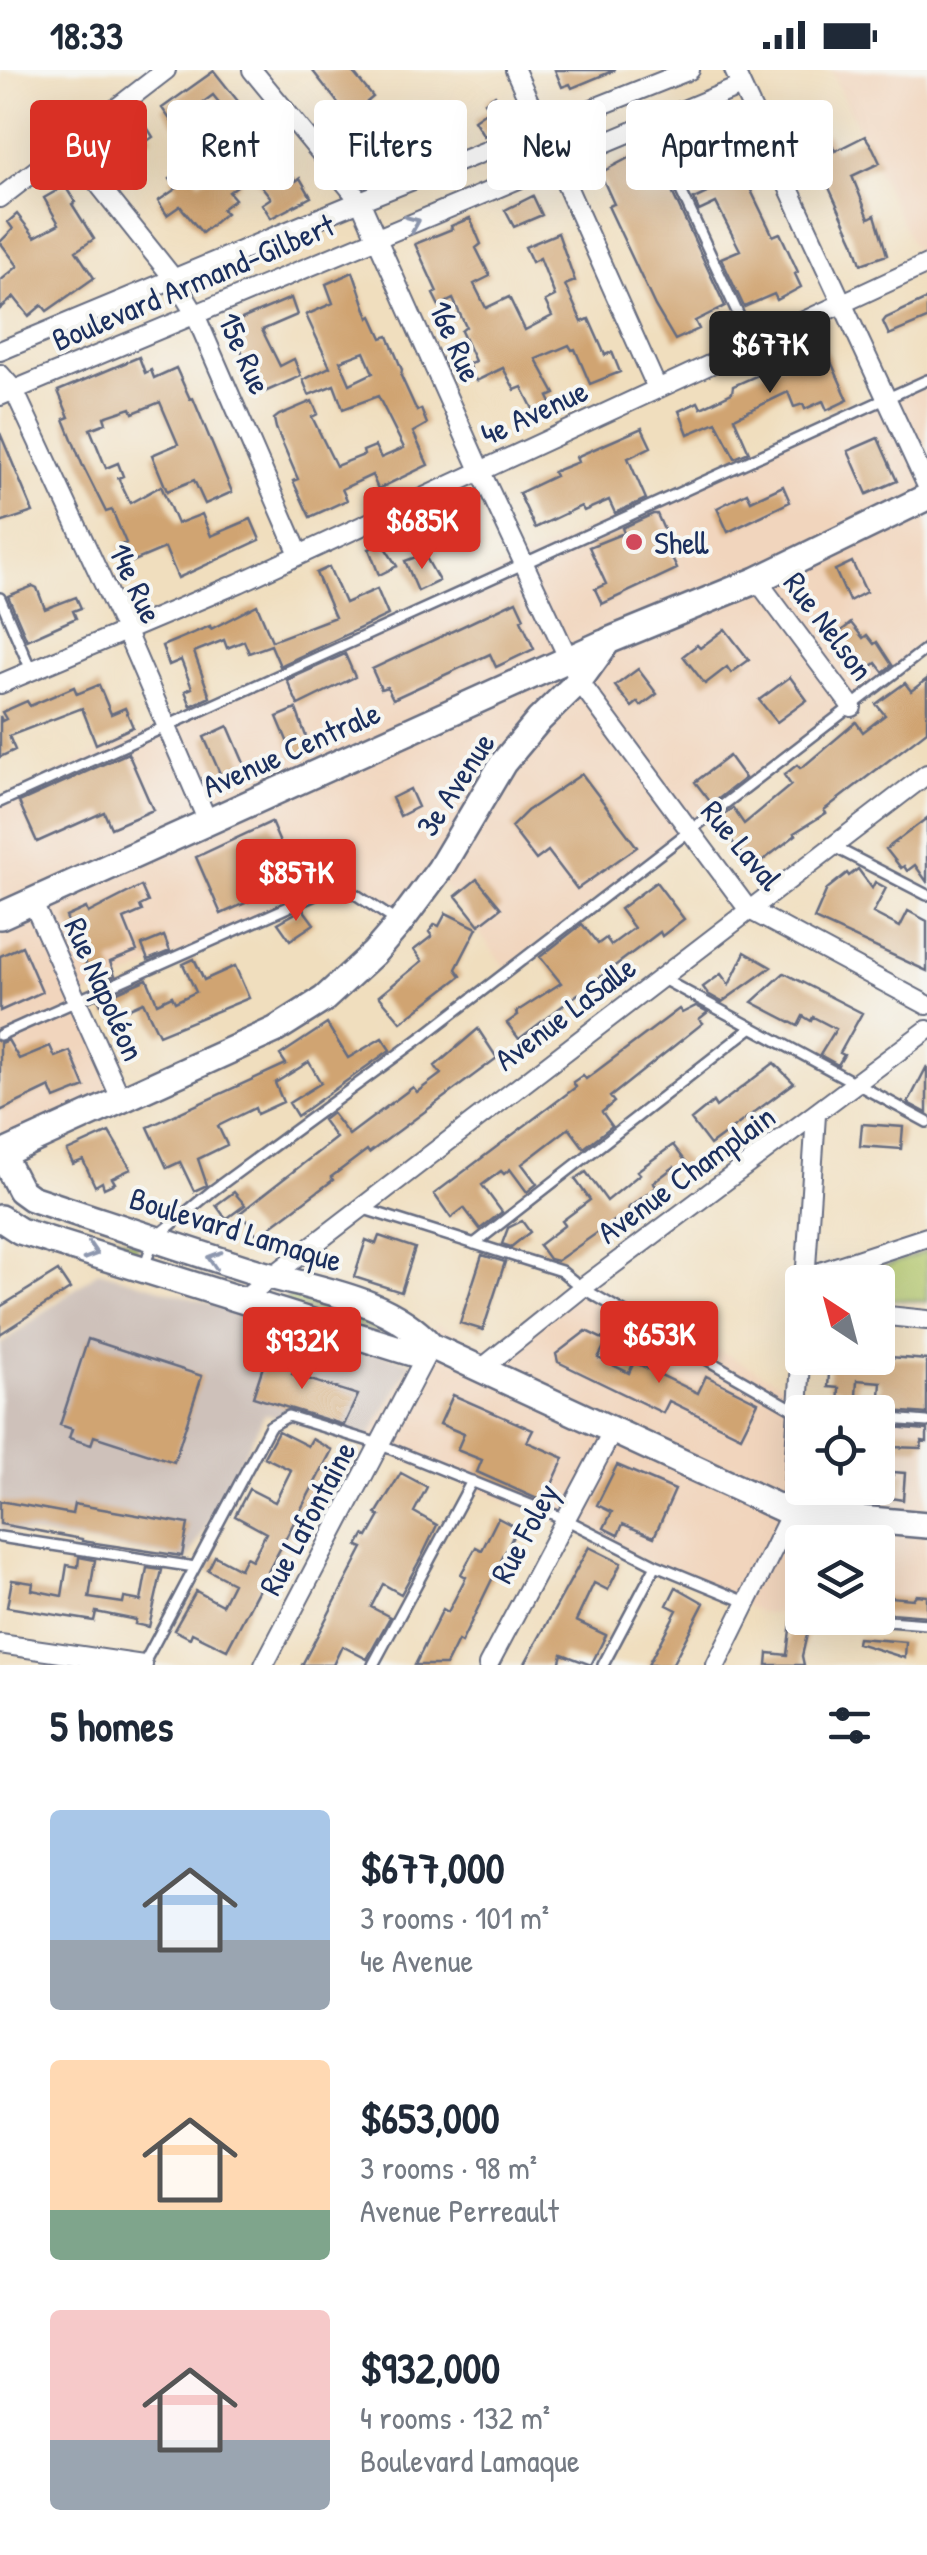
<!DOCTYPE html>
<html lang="en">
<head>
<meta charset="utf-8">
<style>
	:root { --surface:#fff; --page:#f6f6f7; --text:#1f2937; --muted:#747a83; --accent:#d93025 }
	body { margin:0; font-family:"Patrick Hand",sans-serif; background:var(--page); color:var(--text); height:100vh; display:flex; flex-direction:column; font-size:38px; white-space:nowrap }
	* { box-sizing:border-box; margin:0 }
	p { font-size:32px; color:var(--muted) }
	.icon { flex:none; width:55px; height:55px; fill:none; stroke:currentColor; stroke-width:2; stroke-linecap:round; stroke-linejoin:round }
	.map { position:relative; height:1595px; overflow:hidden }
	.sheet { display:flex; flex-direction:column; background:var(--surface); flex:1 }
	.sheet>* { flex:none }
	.top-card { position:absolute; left:30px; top:30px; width:868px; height:90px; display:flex; gap:20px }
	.needle { width:65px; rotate:324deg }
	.tools { position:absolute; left:785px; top:1195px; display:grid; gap:20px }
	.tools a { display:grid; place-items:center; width:110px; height:110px; border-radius:10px; background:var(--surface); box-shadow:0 10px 40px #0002; font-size:50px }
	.price { position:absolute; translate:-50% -85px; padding:0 22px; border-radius:10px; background:var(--accent); color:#fff; font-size:32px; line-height:65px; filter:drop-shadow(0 2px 5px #0008) }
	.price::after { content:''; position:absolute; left:50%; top:60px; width:30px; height:22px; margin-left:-15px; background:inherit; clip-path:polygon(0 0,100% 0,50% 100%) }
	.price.active { background:#222; color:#fff }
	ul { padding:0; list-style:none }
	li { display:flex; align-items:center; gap:30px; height:250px; padding:0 50px }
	li span { display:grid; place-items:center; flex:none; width:280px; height:200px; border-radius:10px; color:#555 }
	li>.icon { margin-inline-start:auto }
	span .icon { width:120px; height:120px; fill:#fffc; stroke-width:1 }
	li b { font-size:42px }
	h2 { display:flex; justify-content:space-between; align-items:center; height:120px; padding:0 50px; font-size:42px }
	.chip { padding:0 35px; border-radius:10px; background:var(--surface); box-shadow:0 10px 40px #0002; font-size:35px; line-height:90px }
	.chip.active { background:var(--accent); color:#fff }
	.status { display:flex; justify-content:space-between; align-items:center; height:70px; padding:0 50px; background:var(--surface); direction:ltr }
	.status svg { height:28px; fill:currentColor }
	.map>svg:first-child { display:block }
</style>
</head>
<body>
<div class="status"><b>18:33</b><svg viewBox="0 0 49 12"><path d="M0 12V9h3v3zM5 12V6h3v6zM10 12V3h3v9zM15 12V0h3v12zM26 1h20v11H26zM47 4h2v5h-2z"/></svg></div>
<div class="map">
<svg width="927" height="1595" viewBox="0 0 927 1595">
	<rect width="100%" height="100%" fill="#f6f6f2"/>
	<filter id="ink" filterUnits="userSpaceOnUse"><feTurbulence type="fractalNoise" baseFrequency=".01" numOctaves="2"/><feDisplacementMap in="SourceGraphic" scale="20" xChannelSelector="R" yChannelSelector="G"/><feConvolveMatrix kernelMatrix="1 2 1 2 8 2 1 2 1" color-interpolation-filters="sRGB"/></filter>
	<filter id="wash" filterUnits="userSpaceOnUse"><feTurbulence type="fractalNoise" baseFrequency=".0048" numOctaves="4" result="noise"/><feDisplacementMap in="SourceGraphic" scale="40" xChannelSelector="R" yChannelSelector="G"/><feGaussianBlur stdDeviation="2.25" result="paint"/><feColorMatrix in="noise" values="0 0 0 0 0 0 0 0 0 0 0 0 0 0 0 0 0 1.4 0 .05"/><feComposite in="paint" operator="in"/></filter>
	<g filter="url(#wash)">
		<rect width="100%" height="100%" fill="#f0debe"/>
		<!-- built -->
		<path fill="#f1d5bd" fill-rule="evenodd" d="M831,0H927V191L921,194Z
			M927,303V574L506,899L435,803L398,852L342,811L78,929L123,1029L0,1084V728Z
			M576,1204L808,1328L927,1341V1551L878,1547V1472H802V1544L762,1543L573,1458L365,1374L437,1254L489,1279ZM802,1342H878V1418H802Z"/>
		<!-- industrial -->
		<path fill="#cec1ba" d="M99,1201L412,1292L365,1374L265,1344L188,1490L0,1459V1275Z"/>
		<!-- green -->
		<path fill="#b1c569" stroke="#667a64" stroke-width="2.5" d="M24,1137L137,1174V1185L18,1149Z
			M927,1181V1232L878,1228V1212H840Z
			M298,1224L404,1259L407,1271L284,1233L290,1225Z"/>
		<g id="blocks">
			<!-- building -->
			<path fill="#d0a472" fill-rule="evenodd" d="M312,0H351L373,27L367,32L399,72L393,76L402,88L385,101L353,60L357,57Z
				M555,0H615L572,18L570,14L562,17Z
				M214,1L245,40L233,50L213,25L186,45L196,58L183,68L162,38Z
				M495,25L508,48L484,66L474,50L490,39L485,32Z
				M247,51L272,85L274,83L296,111L300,108L311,127L271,148L262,134L271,128L247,98L254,92L232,64Z
				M145,54L153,67L125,86L116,73Z
				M723,62L731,81L723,85L736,112L745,108L773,166L780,163L798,202L795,204L801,217L777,230L774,224L744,237L721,188L740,180L716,133L699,141L694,129L724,115L714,93L697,98L688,78Z
				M827,64L835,81L865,66L873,78L880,93L852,106L869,148L875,145L887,185L861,194L854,172L808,72Z
				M638,83L653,115L666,109L725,236L695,251L699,259L675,270L655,236L608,136L614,134L600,103Z
				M225,92L241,113L229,122L235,129L222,139L226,143L202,163L180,136L167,145L158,131L177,118L170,109L188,96L199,112Z
				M65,116L75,132L72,134L94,169L76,181L94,208L47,241L42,235L29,246L14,227L0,239V211L18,196L0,172L13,159L8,152L17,144L35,167L59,154L44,128Z
				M533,126L542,145L514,157L505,140Z
				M470,148L481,174L476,178L490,206L474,214L486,238L509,227L525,260L552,246L545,231L555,226L540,188L532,192L525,177L558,163L575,211L565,215L582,252L589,249L605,285L612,282L620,302L590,314L575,279L572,280L569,275L536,289L555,324L548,327L552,335L535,343L522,317L515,320L503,298L476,311L468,294L475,291L461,261L466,257L453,229L439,236L433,224L437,222L415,174L452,159L451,156Z
				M353,202L369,248L372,246L382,268L388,266L402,300L401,306L417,341L421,339L427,354L413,362L428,395L378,419L372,405L342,419L347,430L310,447L293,411L298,409L276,358L274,349L279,345L312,331L318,344L312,347L336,396L364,385L363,381L375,376L381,388L404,378L378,326L343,339L334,315L309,325L303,310L330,297L306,245L333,233L326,214ZM364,282L373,303L350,314L340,291Z
				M291,228L297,245L262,260L280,296L294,289L301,306L260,324L230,254Z
				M927,229V249L889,265L883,252L886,248Z
				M824,276L848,330L827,340L823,331L805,339L803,334L794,337L788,322L734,348L749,382L735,388L716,352L688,364L679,341L698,332L701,338L732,323L733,316Z
				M139,287L145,303L151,300L154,308L176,298L190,329L193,328L232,422L205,434L194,410L167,421L152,385L178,374L160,332L133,343L131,338L104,347L106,353L90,359L106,398L118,393L123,406L118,408L130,433L161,416L177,454L202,444L211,466L251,449L260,470L178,508L165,478L127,494L119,476L126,473L112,440L106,442L82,394L64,349L69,347L58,321Z
				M642,358L651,377L628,388L646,429L615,443L609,430L584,441L581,436L535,458L519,423L555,406L553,402L578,392L576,387Z
				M0,363L33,442L0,453Z
				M878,368L897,411L867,424L848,381Z
				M783,416L790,432L728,462L717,438L747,423L751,431Z
				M653,444H657L668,469L664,471L677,499L602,534L595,519L606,514L589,477L624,463L622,458Z
				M382,473L397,496L379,505L369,479Z
				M424,484L439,511L418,521L405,491Z
				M852,492L866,522L849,531L835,500Z
				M329,497L345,533L377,519L388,545L280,596L271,575L249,583L244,571L227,578L224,570L194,582L210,627L191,636L185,621L192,618L181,590L169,595L162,576L210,556L211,559L257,535L272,571L335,547L316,503Z
				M33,516L37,518L45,539L76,527L81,538L73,541L76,548L27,570L8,526Z
				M516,531L524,548L521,550L534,579L496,597L490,584L393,629L387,617L381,619L372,599Z
				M851,553L863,568L867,565L874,574L877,572L892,595L883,602L876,593L858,606L848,592L852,590L834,567Z
				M725,559L749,590L731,603L727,597L705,614L683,586L697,575L700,578Z
				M345,584L355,607L298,635L287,610Z
				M638,599L657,624L641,636L638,632L632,637L615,616Z
				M790,607L807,630L777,652L759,630Z
				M927,609V661L824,740L826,743L794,763L796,765L753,798L716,751L733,738L744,754L791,715L784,705L797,695L800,698L804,696L856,652L863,662L885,645L876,634L905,613L911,621Z
				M99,615L111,644L125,638L133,657L96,674L82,638L9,666L15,680L0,687V646L2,651L6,649L2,642L27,631L30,636L74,617L77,624Z
				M296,639L311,680L294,687L277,647Z
				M228,656L249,705L225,715L204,667Z
				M128,683L153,740L111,758L104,742L37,772L19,732Z
				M729,686L745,708L712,734L695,712Z
				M582,704L637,777L577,819L548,781L536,790L511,757L527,741Z
				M410,719L418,737L400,746L392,728Z
				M927,748V812L915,795L907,801L904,796L901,798L886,779Z
				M271,752L296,810L221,844L196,787Z
				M858,799L872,818L875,812L886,818L873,843L900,857L908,841L927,851V901L814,849L827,819L847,803L849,806Z
				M477,809L501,838L479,855L456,826Z
				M656,812L684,849L662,866L660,862L596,910L600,915L582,928L578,924L519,969L507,953L518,945L516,942L561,913L540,887L582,854L598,874L606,868L611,875L634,858L620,839Z
				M141,816L148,832L140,836L142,841L124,849L137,881L110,892L115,905L95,914L66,847L86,838L88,843Z
				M303,839L314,854L290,870L278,853Z
				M446,843L477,858L456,899L461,906L401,952L379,926L422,891L414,880L432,866L429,862L435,854L439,856Z
				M164,866L170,881L148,890L142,875Z
				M22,876L42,922L0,941V886Z
				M745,882L771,897L722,932L708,924L703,917L721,904L729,915Z
				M194,889L204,910L235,896L249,928L159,965L143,932L107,948L99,930L147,909L157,933L172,926L175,932L196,922L183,894Z
				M784,903L862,943L840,983L844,985L838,995L820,985L836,959L813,947L811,951L803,946L798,956L752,932Z
				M696,936L708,942L699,949L703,953L610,1027L614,1032L602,1042L612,1056L584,1078L569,1058L522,1094L537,1114L527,1122L510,1099L504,1104L501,1101L482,1115L502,1142L480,1159L464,1138L451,1148L434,1124L576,1017L573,1012L583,1005L586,1009L679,939L682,943Z
				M327,954L348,988L382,968L390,980L297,1046L289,1033L321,1013L309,992L275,1013L283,1032L257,1044L255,1038L218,1056L227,1075L198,1089L207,1115L194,1121L180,1092L167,1098L148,1057L286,994L280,985Z
				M478,959L497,988L369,1083L367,1080L331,1107L333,1110L258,1166L240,1143L336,1068L323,1050L332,1043L349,1065L413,1017L417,1022L441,1004L435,996Z
				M8,970L19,989L50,976L55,987L70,981L85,1017L55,1029L50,1017L0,1041V973Z
				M774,993L794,1013L710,1075L691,1050L713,1032L716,1037Z
				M927,996V1043L908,1033Z
				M862,1054L903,1057L901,1079L860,1076Z
				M109,1062L131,1099L112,1108L115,1113L104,1118L102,1112L95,1116L83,1090L73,1094L67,1081Z
				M673,1075L687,1093L677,1101L674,1097L653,1113L657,1117L628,1138L631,1142L615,1153L614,1151L557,1191L549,1189L539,1175L565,1155L562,1151L590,1130L575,1109L586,1102L607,1131L640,1104L637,1101Z
				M234,1122L245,1135L226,1149L216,1135Z
				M522,1151L530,1162L511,1177L502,1174L508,1158Z
				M379,1166L415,1178L401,1222L354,1207L366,1170L376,1174Z
				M482,1185L505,1192L483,1260L460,1253Z
				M58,1201L70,1219L0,1264V1237Z
				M586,1261L607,1271L598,1288L629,1303L634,1292L698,1323L706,1306L758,1332L741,1366L669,1331L663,1343L558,1292L556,1284Z
				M88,1269L202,1306L174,1392L94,1366L91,1375L69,1368L72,1359L60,1355Z
				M267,1284L296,1294L292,1304L358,1325L344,1355L253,1327Z
				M878,1286L927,1290V1344L879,1340L881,1312L857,1310L855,1342L838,1341L839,1318L828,1317L830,1290L864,1292V1288Z
				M453,1325L533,1360L527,1372L564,1388L544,1432L477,1402L482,1390L457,1380L464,1364L440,1354Z
				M892,1357L927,1360V1372L922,1371L921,1378L891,1377Z
				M278,1361L308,1376L312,1369L332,1380L227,1580L192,1563L190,1568L174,1560L196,1521L222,1535L233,1513L208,1500L215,1486L240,1499L246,1487L252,1490L266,1463L235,1446L249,1419L275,1432L291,1400L264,1387Z
				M617,1395L675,1420L654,1467L623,1454L618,1465L604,1458L612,1442L597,1435Z
				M893,1402L905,1403L903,1430L878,1426V1405H893Z
				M401,1403L427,1417L414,1442L437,1455L422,1486L401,1524L383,1514L371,1537L390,1547L367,1589L342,1576L333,1595H302L363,1478L358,1476L364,1465L368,1467L380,1446L376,1444Z
				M0,1431L72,1444L74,1434L188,1454L182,1486L82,1471V1469L0,1454Z
				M498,1448L517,1458L461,1573L458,1571L446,1595H415L443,1539L448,1542L466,1507L461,1504L476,1477L482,1480Z
				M589,1477L621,1493L608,1520L594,1513L576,1551L606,1565L591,1595L562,1584L559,1595H524Z
				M79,1487L95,1490L89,1528L123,1533L124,1528L141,1531L147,1498L162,1500L149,1557L135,1554L136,1550L96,1542L94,1551L7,1537L12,1510L33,1513L32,1520L62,1526L67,1495L78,1497Z
				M676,1517L704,1533L672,1595H648L677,1540L667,1535Z
				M916,1525L927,1526V1546L878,1542V1526L913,1529Z
				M791,1551L809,1556L802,1586L804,1595H767L768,1583L787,1585Z
				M858,1568L906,1572L905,1588L857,1573Z"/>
		</g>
	</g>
	<g filter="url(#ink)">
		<use href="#blocks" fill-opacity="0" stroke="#666c80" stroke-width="2.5"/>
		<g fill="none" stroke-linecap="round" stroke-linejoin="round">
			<!-- lane casing -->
			<g stroke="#666c80" stroke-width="14">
				<path id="lane" d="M650,54L752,274
					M0,528L31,600
					M0,732L927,310
					M834,777L927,825
					M661,908L927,1052
					M0,965L340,814L399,853
					M364,1139L561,1201L582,1218L800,1343
					M474,1174L751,958
					M144,1197L154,1169L212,1121L426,964L927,578
					M878,1348L927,1352
					M0,1467L195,1497
					M857,1472L859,1453
					M849,1548L927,1554
					M143,1595L270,1356L288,1346L379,1374L565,1449L656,1495L746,1532
					M373,1595L472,1411
					M603,1595L656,1495"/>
			</g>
			<!-- street casing -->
			<g stroke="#666c80" stroke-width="22">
				<path id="street" d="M252,0L360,131L480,400L579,611L748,839L927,935
					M515,0L657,318
					M734,0L927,416
					M68,76L174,209L194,242L299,484
					M0,128L166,0
					M0,281L360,131L690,0
					M0,304L14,320L126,562L208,752
					M0,326L741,16
					M757,510L852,637
					M0,614L239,513L927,194
					M32,831L122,1031
					M805,1207L927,1167
					M805,1212L816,1045
					M240,1231L927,704
					M878,1245L927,1250
					M481,1299L582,1218L927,960
					M0,1574L143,1595
					M264,1595L431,1276
					M488,1595L613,1360
					M716,1595L791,1443L802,1278"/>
			</g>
			<!-- secondary casing -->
			<g stroke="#666c80" stroke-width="30">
				<path id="secondary" d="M0,846L604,573
					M0,1085L275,960L324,929L374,883L399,854L440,799L503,693L539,650L579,611L608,571L757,510L927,427
					M2,1085L20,1120L31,1128C104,1152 177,1177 250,1200C312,1220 385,1225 431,1276L791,1443L927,1455
					M0,1148L20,1161L412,1283L431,1276"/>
			</g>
			<!-- lane -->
			<use href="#lane" stroke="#fff" stroke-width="9"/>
			<!-- street -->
			<use href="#street" stroke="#fff" stroke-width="18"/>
			<!-- secondary -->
			<use href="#secondary" stroke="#fff" stroke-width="25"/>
		</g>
		<!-- one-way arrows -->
		<defs><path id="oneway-chevron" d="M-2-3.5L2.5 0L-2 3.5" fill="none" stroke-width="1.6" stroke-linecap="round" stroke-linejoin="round" transform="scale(2.5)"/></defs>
		<g stroke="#8d97ae">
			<use href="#oneway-chevron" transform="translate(413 153) rotate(-23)"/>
			<use href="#oneway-chevron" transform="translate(91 1182) rotate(18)"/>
			<use href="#oneway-chevron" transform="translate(214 1189) rotate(-162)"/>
		</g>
	</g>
	<!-- markers -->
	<circle fill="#d1495b" stroke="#f6f6f2" stroke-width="4" cx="634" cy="472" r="10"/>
	<g text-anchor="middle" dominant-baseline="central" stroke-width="8" stroke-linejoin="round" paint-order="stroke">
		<!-- street labels -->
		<g font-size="32" fill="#1b2f5e" stroke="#f6f6f2">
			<text transform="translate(193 212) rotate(-23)">Boulevard Armand-Gilbert</text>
			<text transform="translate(456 271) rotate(66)">16e Rue</text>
			<text transform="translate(245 283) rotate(66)">15e Rue</text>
			<text transform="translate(534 342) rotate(-25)">4e Avenue</text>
			<text transform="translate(136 513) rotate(65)">14e Rue</text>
			<text transform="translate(829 556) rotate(53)">Rue Nelson</text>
			<text transform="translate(291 679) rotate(-24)">Avenue Centrale</text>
			<text transform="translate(455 714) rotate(-57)">3e Avenue</text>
			<text transform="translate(742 775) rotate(50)">Rue Laval</text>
			<text transform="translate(105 919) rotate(66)">Rue Napoléon</text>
			<text transform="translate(565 943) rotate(-37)">Avenue LaSalle</text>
			<text transform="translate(686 1104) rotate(-36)">Avenue Champlain</text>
			<text transform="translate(236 1159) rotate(17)">Boulevard Lamaque</text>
			<text transform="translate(307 1448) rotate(-62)">Rue Lafontaine</text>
			<text transform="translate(524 1463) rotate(-62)">Rue Foley</text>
		</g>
		<!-- poi labels -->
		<g font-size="32" fill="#1b2f5e" stroke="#f6f6f2" text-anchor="start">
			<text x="654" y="472">Shell</text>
		</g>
	</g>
</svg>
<div class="tools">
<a><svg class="needle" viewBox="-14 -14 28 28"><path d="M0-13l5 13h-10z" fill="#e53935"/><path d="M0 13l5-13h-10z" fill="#747a83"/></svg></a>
<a><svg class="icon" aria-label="locate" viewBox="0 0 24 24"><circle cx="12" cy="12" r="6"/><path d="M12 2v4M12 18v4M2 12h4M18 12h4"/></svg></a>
<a><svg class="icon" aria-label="layers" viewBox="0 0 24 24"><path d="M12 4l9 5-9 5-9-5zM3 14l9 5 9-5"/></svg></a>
</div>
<b class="price active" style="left:770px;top:326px">$677K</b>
<b class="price" style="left:422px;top:502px">$685K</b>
<b class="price" style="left:296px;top:854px">$857K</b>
<b class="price" style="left:659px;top:1316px">$653K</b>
<b class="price" style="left:302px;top:1322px">$932K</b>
<div class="top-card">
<a class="chip active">Buy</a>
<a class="chip">Rent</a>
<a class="chip">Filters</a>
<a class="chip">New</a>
<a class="chip">Apartment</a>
</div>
</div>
<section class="sheet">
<h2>5 homes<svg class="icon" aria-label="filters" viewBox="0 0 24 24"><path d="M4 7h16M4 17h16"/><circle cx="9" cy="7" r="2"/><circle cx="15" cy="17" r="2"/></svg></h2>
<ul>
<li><span style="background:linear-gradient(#a9c7e8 65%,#9aa5b1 0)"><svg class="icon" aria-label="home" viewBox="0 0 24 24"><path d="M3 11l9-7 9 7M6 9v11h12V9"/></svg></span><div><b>$677,000</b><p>3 rooms · 101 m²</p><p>4e Avenue</p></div></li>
<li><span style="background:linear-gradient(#ffd9b3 75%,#7fa58c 0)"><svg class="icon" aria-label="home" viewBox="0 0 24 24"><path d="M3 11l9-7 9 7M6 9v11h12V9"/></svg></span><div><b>$653,000</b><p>3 rooms · 98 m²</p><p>Avenue Perreault</p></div></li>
<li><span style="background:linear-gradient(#f6c9c9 65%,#9aa5b1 0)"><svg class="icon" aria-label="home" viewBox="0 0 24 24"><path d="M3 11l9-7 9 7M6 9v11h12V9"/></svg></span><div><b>$932,000</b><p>4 rooms · 132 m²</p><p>Boulevard Lamaque</p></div></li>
</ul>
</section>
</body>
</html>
